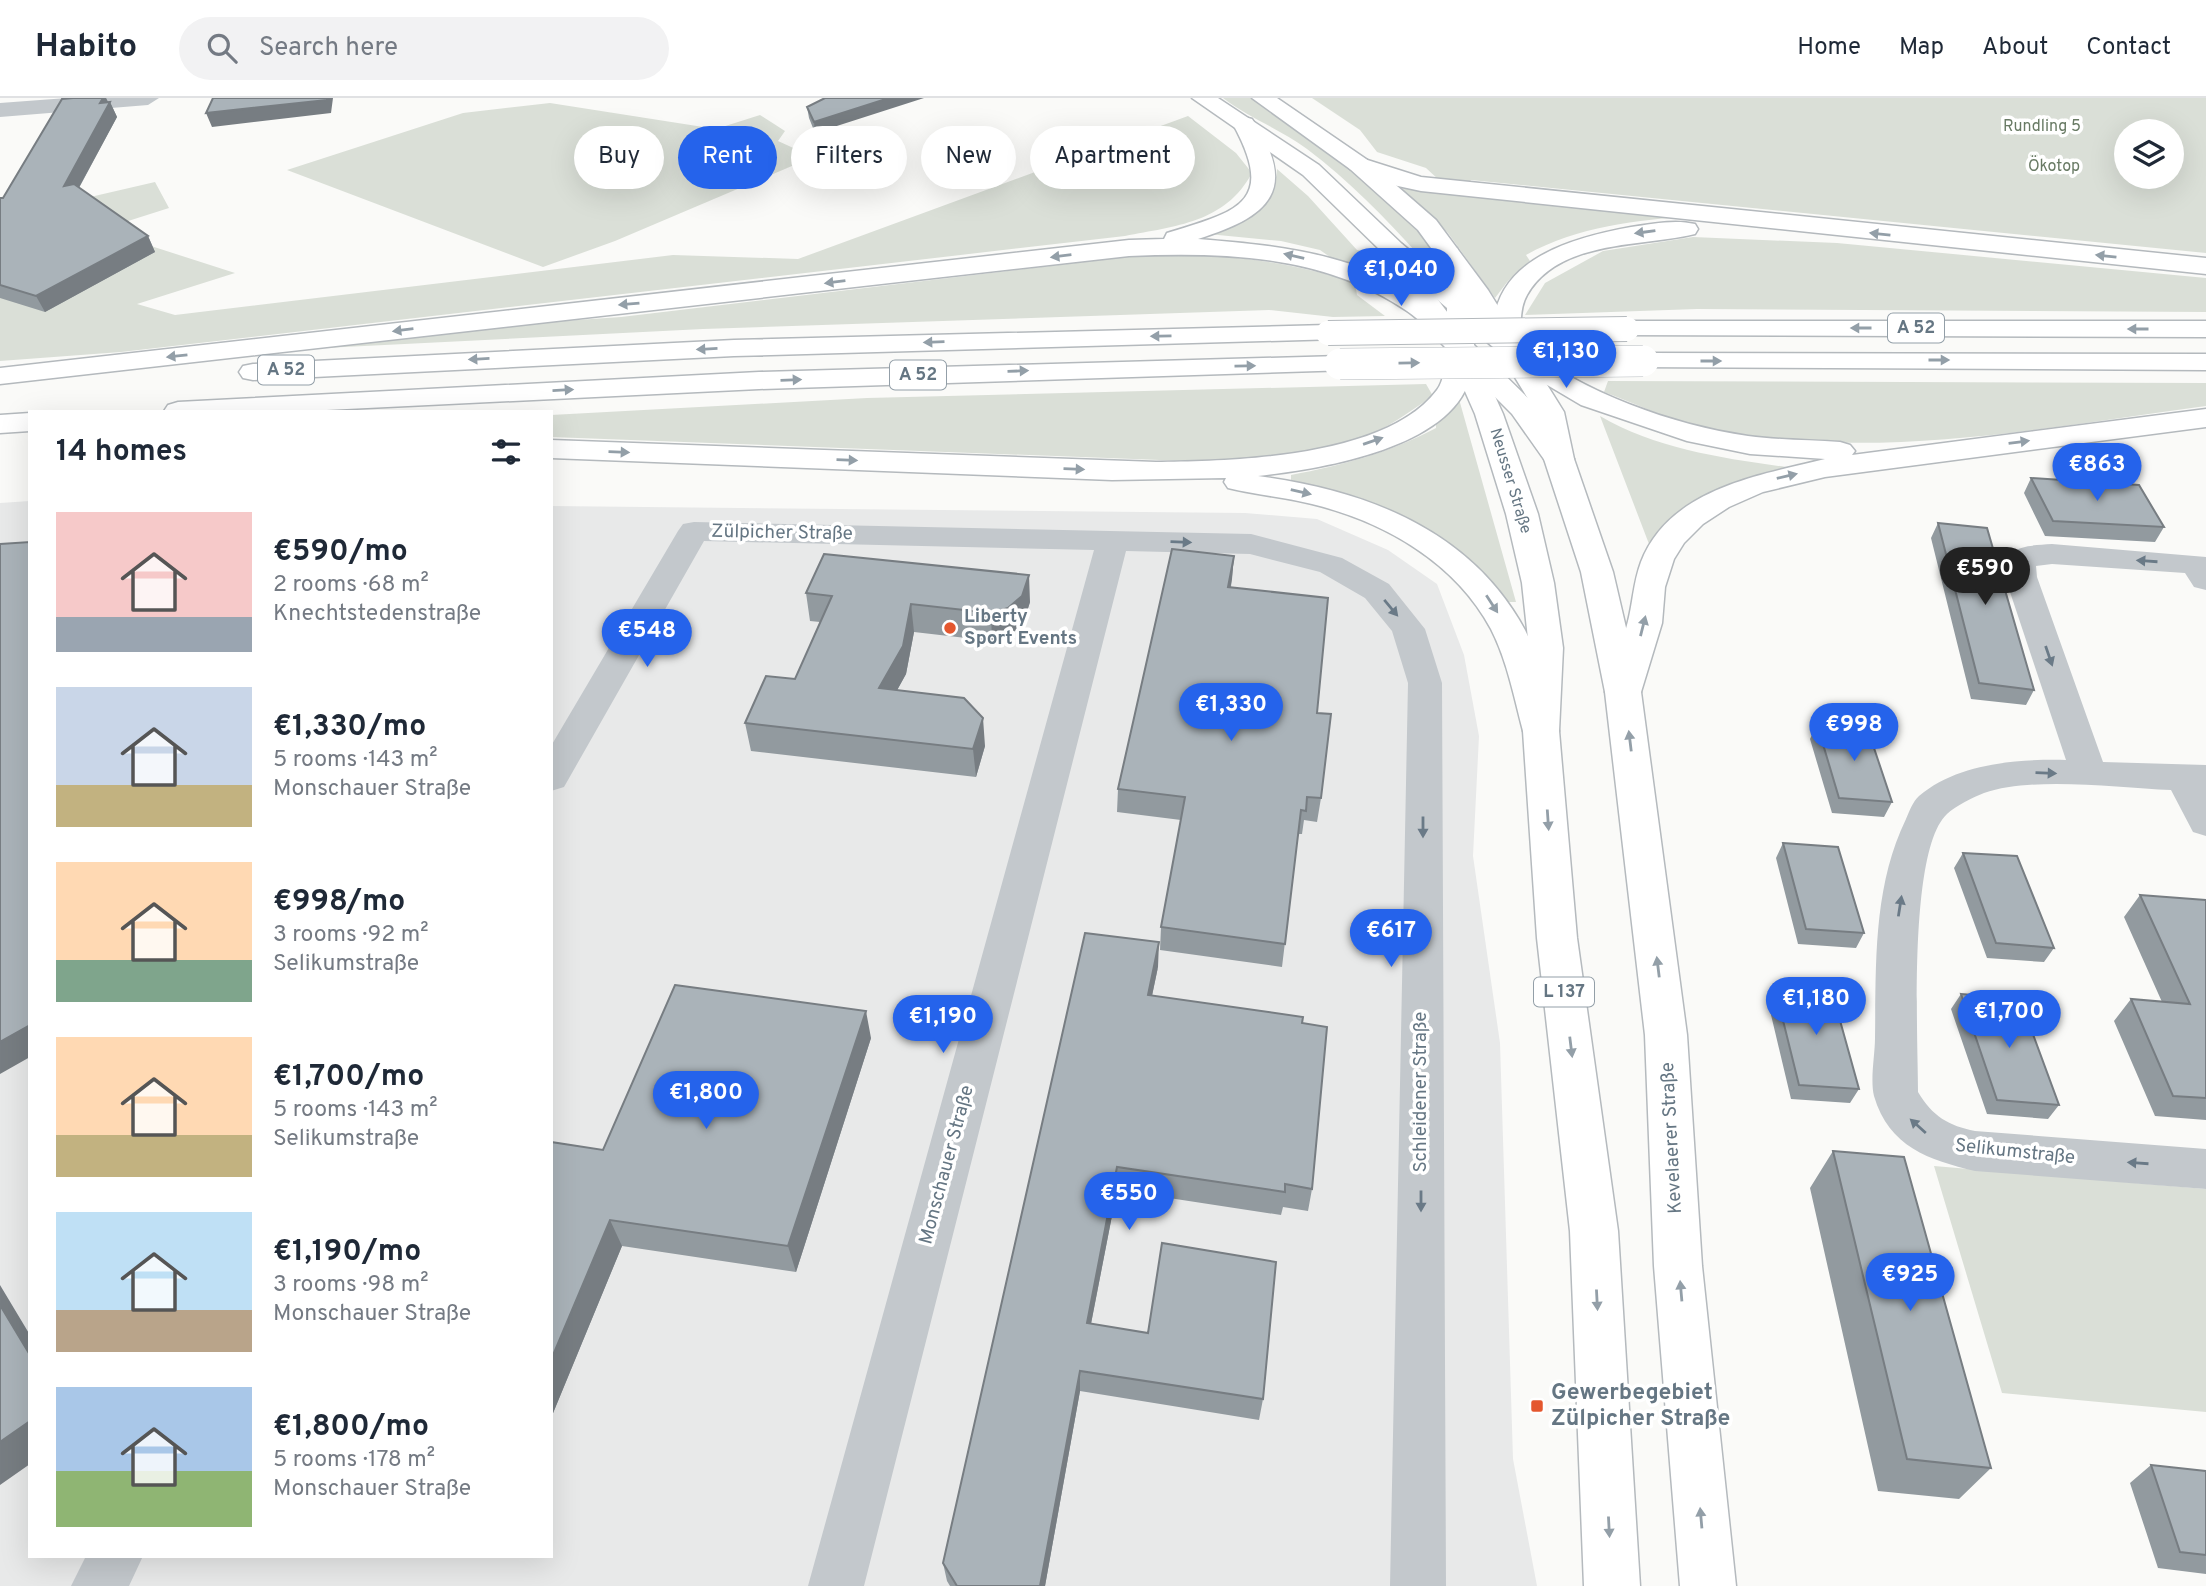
<!DOCTYPE html>
<html lang="en">
<head>
<meta charset="utf-8">
<style>
	:root { --surface:#fff; --page:#f2f2f3; --text:#1f2937; --muted:#747a83; --line:#e0e1e3; --accent:#2563eb }
	body { margin:0; font-family:Overpass,sans-serif; background:var(--page); color:var(--text); height:100vh; display:flex; flex-direction:column; font-size:26px; white-space:nowrap }
	* { box-sizing:border-box; margin:0 }
	p { font-size:23px; color:var(--muted) }
	.icon { flex:none; width:38px; height:38px; fill:none; stroke:currentColor; stroke-width:2; stroke-linecap:round; stroke-linejoin:round }
	.map { position:relative; flex:1; overflow:hidden }
	.side { position:absolute; left:28px; top:312px; width:525px; height:1148px; display:flex; flex-direction:column; background:var(--surface); border-radius:0px; box-shadow:0 7px 28px #0002 }
	.side>* { flex:none }
	.hud { position:absolute; left:574px; top:28px; width:665px; height:63px; display:flex; gap:14px }
	.fabs { position:absolute; left:2114px; top:21px; display:grid; gap:14px }
	.fabs a { display:grid; place-items:center; width:70px; height:70px; border-radius:50%; background:var(--surface); box-shadow:0 7px 28px #0002; font-size:35px }
	.price { position:absolute; translate:-50% -60px; padding:0 16px; border-radius:24px; background:var(--accent); color:#fff; font-size:23px; line-height:46px; filter:drop-shadow(0 2px 4px #0008) }
	.price::after { content:''; position:absolute; left:50%; top:42px; width:21px; height:16px; margin-left:-10px; background:inherit; clip-path:polygon(0 0,100% 0,50% 100%) }
	.price.selected { background:#222; color:#fff }
	ul { padding:0; list-style:none }
	li { display:flex; align-items:center; gap:21px; height:175px; padding:0 28px }
	li span { display:grid; place-items:center; flex:none; width:196px; height:140px; border-radius:0px; color:#555 }
	li>.icon { margin-inline-start:auto }
	span .icon { width:84px; height:84px; fill:#fffc; stroke-width:1 }
	li b { font-size:30px }
	h2 { display:flex; justify-content:space-between; align-items:center; height:84px; padding:0 28px; font-size:30px }
	.pill { padding:0 24px; border-radius:32px; background:var(--surface); box-shadow:0 7px 28px #0002; font-size:24px; line-height:63px }
	.pill.selected { background:var(--accent); color:#fff }
	header { display:flex; align-items:center; gap:42px; box-sizing:border-box; height:98px; padding:0 35px; background:var(--surface); border-bottom:2px solid var(--line) }
	header strong { font-size:33px }
	nav { display:flex; gap:38px; margin-inline-start:auto; font-size:24px }
	.search { width:490px; height:63px; background:var(--page); display:flex; align-items:center; gap:18px; box-sizing:border-box; padding:0 24px; border-radius:38px; color:var(--muted); font-size:26px }
	.map>svg:first-child { display:block }
</style>
</head>
<body>
<header>
<strong>Habito</strong>
<div class="search"><svg class="icon" aria-label="search" viewBox="0 0 24 24"><circle cx="10" cy="10" r="6"/><path d="M15 15l6 6"/></svg>Search here</div>
<nav><a>Home</a><a>Map</a><a>About</a><a>Contact</a></nav>
</header>
<div class="map">
<svg width="2206" height="1488" viewBox="0 0 2206 1488">
	<rect width="100%" height="100%" fill="#fafaf8"/>
	<!-- built -->
	<path fill="#e8e9e9" d="M30,403V1458H551V408L1245,415L1317,421L1388,452L1437,486L1464,557L1479,638L1473,758L1500,945L1513,1361L1537,1488H0V405Z"/>
	<!-- green -->
	<path fill="#dadfd7" fill-rule="evenodd" d="M1223,0H1252L1328,52L1422,136L1439,167L1435,169L1425,164C1388,123 1351,84 1307,51C1280,31 1249,20 1223,0Z
		M1312,0H2206V155L1471,82L1468,86L1439,82L1426,70L1377,54L1360,32ZM2126,33H2172V79H2126Z
		M550,5L716,31L760,17L785,33L778,43L813,59L615,143L543,169L287,72L463,15Z
		M1188,18L1236,55L1252,75C1225,125 1175,128 1125,138L121,254L0,263V160L60,106L155,84L169,110L125,124L151,148L235,175L137,206L175,217L673,157L798,161Z
		M1277,71L1308,98L1357,152L1371,154L1387,175L1382,177L1330,159L1320,152L1281,143L1208,136C1237,120 1276,108 1277,71Z
		M1401,90L1695,118C1637,122 1578,128 1526,157L1530,163L1508,183L1495,200L1448,135Z
		M1693,139L1837,145L2206,180V214L1697,211L1525,217L1545,185L1603,153Z
		M1186,156C1245,159 1299,166 1355,185L1357,197L1385,218L1333,219L1269,212L703,231L284,252L506,227L621,219L1126,159Z
		M1608,283L2206,285V308C2040,330 1871,365 1704,330C1671,323 1637,306 1604,294Z
		M1426,286L1433,298C1413,311 1394,326 1373,335C1316,360 1248,361 1186,363L551,339V317L867,300Z
		M1459,301L1516,504H1504C1448,425 1381,404 1291,383V377C1343,367 1389,355 1436,330V322Z
		M1600,318C1656,351 1722,360 1786,369C1728,385 1692,403 1649,446Z
		M1934,1068L2206,1091V1314L2002,1295Z"/>
	<g fill="none" stroke-linecap="round" stroke-linejoin="round">
		<!-- major casing -->
		<g stroke="#b5babe" stroke-width="3">
			<path id="major" d="M1192,0H1218L1319,67L1402,146L1408,162L1472,247L1503,316L1538,416L1554,485L1563,550L1559,633L1577,840L1618,1133L1640,1488H1584L1570,1133L1537,840L1523,633L1529,550L1522,485L1506,416L1475,316L1445,248L1382,163L1381,153L1303,77Z
				M1252,0H1277L1366,61L1436,122L1488,192L1564,314L1574,361L1613,474L1641,594L1687,937L1702,1168L1736,1488H1680L1654,1168L1645,937L1605,594L1581,474L1544,361L1536,314L1463,194L1418,132L1350,71Z"/>
		</g>
		<!-- highway casing -->
		<g stroke="#b4b9bd" stroke-width="3">
			<path id="highway" d="M1244,19L1252,21C1300,92 1269,119 1198,141C1286,148 1379,158 1447,221V210L1384,156L1380,151L1384,146H1402L1443,180L1435,155L1439,150H1457L1467,174L1473,205L1494,222C1502,158 1577,139 1631,129C1651,126 1675,121 1695,126L1698,131L1695,136C1643,149 1559,141 1527,197C1519,211 1521,229 1521,245C1580,294 1672,327 1748,338C1778,342 1810,342 1840,344L1850,347L1855,353L1852,357L2206,311V329L1825,379L1763,394L1729,409L1703,426L1684,445L1674,461L1665,489L1662,525L1641,594L1635,602L1623,606L1611,602L1605,594C1613,572 1621,550 1627,527C1633,506 1633,485 1641,464C1669,391 1759,377 1825,361L1750,356L1687,343L1581,307L1515,268L1505,270L1495,268L1491,262L1493,249L1474,233V247L1532,304L1574,361L1570,367L1559,370L1548,367L1512,316L1471,275C1457,350 1320,371 1258,378C1366,392 1471,432 1525,532C1541,563 1549,600 1559,633L1554,642L1541,645L1528,642L1523,633C1514,599 1507,562 1491,531C1455,464 1385,424 1312,406C1285,399 1256,397 1228,390L1224,384L1226,380L1112,382L551,360V342L1156,364C1233,363 1386,360 1437,292C1445,282 1445,263 1446,250C1434,238 1422,223 1407,213C1325,157 1225,154 1129,158L0,286V270L1129,142L1164,141L1167,135C1239,113 1276,105 1233,26Z
				M1358,59L1421,79L2206,160V176L1421,93L1384,85L1350,71L1346,66L1350,61Z
				M1627,223H2206V239L1617,237L1614,231L1617,225Z
				M1328,227L1338,229L1342,235L1338,241L734,258L253,282L243,280L239,274L243,268L253,266L734,242Z
				M1643,255L2206,256V272L1633,269L1629,263L1633,257Z
				M1340,258L1350,260L1354,266L1350,272L759,291L306,313H164L168,307L178,304L759,274Z
				M30,315V333L0,335V317Z"/>
		</g>
		<!-- minor -->
		<path fill="#c3c8cc" fill-rule="evenodd" d="M67,0H159L148,7L0,19V5Z
			M694,424L1251,436L1342,460L1389,486L1425,531L1442,585L1446,1488H1390L1408,585L1392,533L1365,500L1320,474L1250,456L1126,453L864,1488H808L1094,452L704,443L564,689L551,693V648L678,433L683,426Z
			M2052,446L2206,459V492L2194,489L2185,475L2052,466L2036,468L2037,479L2103,664L2206,667V738L2193,734L2171,692C2117,690 2034,678 1984,695C1974,699 1955,708 1947,716C1908,752 1918,940 1918,994C1932,1018 1949,1028 1975,1033L2206,1051V1091L1975,1073C1929,1062 1889,1049 1874,998C1870,982 1875,957 1875,940C1876,865 1873,789 1906,721C1909,714 1913,703 1919,698C1958,665 2018,661 2066,662L2005,479C2003,447 2025,448 2052,446Z
			M86,1458H143L129,1488H71Z"/>
		<!-- major -->
		<use href="#major" fill="#fff" fill-rule="evenodd"/>
		<!-- highway -->
		<use href="#highway" fill="#fff" fill-rule="evenodd"/>
		<!-- highway-bridge-far1 casing -->
		<g stroke="#b4b9bd" stroke-width="26" stroke-linecap="butt">
			<path id="highway-bridge-far1" d="M1328,235L1627,231"/>
		</g>
		<!-- highway-bridge casing -->
		<g stroke="#b4b9bd" stroke-width="32" stroke-linecap="butt">
			<path id="highway-bridge" d="M1340,266L1643,263"/>
		</g>
		<!-- highway-bridge-far1 -->
		<use href="#highway-bridge-far1" stroke="#fff" stroke-width="24"/>
		<!-- highway-bridge -->
		<use href="#highway-bridge" stroke="#fff" stroke-width="31"/>
	</g>
	<!-- wall -->
	<path fill="#929a9f" d="M73,0H106L108,4H110L117,19L79,90L148,138L155,154L45,214L0,200V100H3Z
		M825,0L815,35L809,20L807,9Z
		M2031,380L2164,429L2155,444L2045,438L2024,395Z
		M1938,425L2034,592L2026,607L1971,601L1931,440Z
		M1234,458L1231,489L1317,615L1321,700L1317,724L1304,722L1302,736H1298L1282,869L1160,852L1161,829L1181,722L1117,714L1118,691Z
		M806,495L1030,504L1023,526L1009,538L992,543L914,534L906,576L897,592L985,648L976,679L751,653L745,625L795,581L820,524L810,523Z
		M1817,626L1892,704L1884,719L1832,715L1810,641Z
		M1783,745L1864,835L1856,850L1798,846L1776,760Z
		M1963,755L2054,850L2044,864L1987,860L1954,770Z
		M2140,797L2206,802V1022L2155,1018L2114,923L2131,901L2162,904L2124,819Z
		M1158,869L1152,898L1302,925L1312,1091L1308,1113L1283,1109L1281,1117L1117,1092L1091,1226L1263,1301L1259,1322L1080,1293L1045,1488H950L947,1483L943,1465Z
		M1774,886L1859,991L1850,1005L1791,1001L1767,900Z
		M1961,896L2059,1007L2048,1021L1987,1016L1951,911Z
		M871,940L796,1174L622,1148L551,1320L603,1052Z
		M1833,1053L1991,1370L1959,1401L1878,1393L1810,1090Z
		M2151,1367L2206,1373V1476L2158,1470L2130,1385Z"/>
	<!-- shaded-wall -->
	<path fill="#777d82" d="M103,0H106L109,6L110,4L117,19L71,104L64,88Z
		M327,0H333L331,15L212,29L206,15Z
		M889,0H924L815,35L814,24Z
		M148,138L155,154L45,214L36,198Z
		M1234,458L1232,481L1226,512L1228,489Z
		M1029,477L1030,504L1023,526L1009,538L992,543L991,515Z
		M911,506L914,534L906,576L883,618L879,590Z
		M983,620L985,648L976,679L973,651Z
		M1159,844L1158,869L1147,921L1148,897Z
		M866,913L871,940L796,1174L788,1148Z
		M30,927V959L0,976V944Z
		M1117,1069V1092L1087,1246V1225Z
		M610,1122L622,1148L551,1320V1262Z
		M0,1187L30,1237V1257L0,1207Z
		M1080,1273V1293L1045,1488H1040Z
		M30,1323V1366L0,1387V1344Z"/>
	<!-- building -->
	<path fill="#aab3b9" stroke="#777d82" stroke-width="2" d="M73,0H103L100,5L110,4L64,88L74,86L148,138L36,198L0,187V100H3L62,1Z
		M213,0H327V2L206,15Z
		M825,0H889L814,24L807,9Z
		M2031,380L2139,387L2164,429L2053,423Z
		M1938,425L1987,430L2034,592L1979,585Z
		M30,444V927L0,944V446Z
		M1172,451L1234,458L1228,489L1328,500L1317,615L1331,616L1321,700L1307,699L1306,713L1301,712L1285,846L1161,829L1185,699L1118,691Z
		M824,456L1029,477L1022,498L1008,510L991,515L911,506L903,548L879,590L964,600L983,620L973,651L745,625L766,578L795,581L832,498L806,495Z
		M1817,626L1867,629L1892,704L1839,700Z
		M1783,745L1838,749L1864,835L1806,831Z
		M1963,755L2017,758L2054,850L1996,845Z
		M2140,797L2206,802V1000L2173,998L2131,901L2190,906Z
		M1085,835L1159,844L1148,897L1303,919L1302,925L1327,929L1312,1091L1285,1086V1094L1117,1069L1087,1225L1148,1235L1162,1145L1276,1164L1263,1301L1080,1273L1040,1488H957L943,1465Z
		M1774,886L1831,890L1859,991L1799,987Z
		M675,887L866,913L788,1148L610,1122L551,1262V1044L603,1052Z
		M1961,896L2020,901L2059,1007L1997,1002Z
		M1833,1053L1904,1059L1991,1370L1907,1361Z
		M0,1207L30,1257V1323L0,1344Z
		M2151,1367L2206,1373V1457L2180,1454Z"/>
	<!-- one-way arrows -->
	<defs><path id="oneway-solid" d="M-6-.8H1V-3.2L6.5 0L1 3.2V.8H-6Z" transform="scale(1.75)"/></defs>
	<g fill="#939fa8">
		<use href="#oneway-solid" transform="translate(1645 134) rotate(172)"/>
		<use href="#oneway-solid" transform="translate(1880 136) rotate(-174)"/>
		<use href="#oneway-solid" transform="translate(1061 158) rotate(173)"/>
		<use href="#oneway-solid" transform="translate(1294 158) rotate(-167)"/>
		<use href="#oneway-solid" transform="translate(2106 158) rotate(-174)"/>
		<use href="#oneway-solid" transform="translate(835 184) rotate(173)"/>
		<use href="#oneway-solid" transform="translate(629 206) rotate(175)"/>
		<use href="#oneway-solid" transform="translate(1861 230) rotate(180)"/>
		<use href="#oneway-solid" transform="translate(2138 231) rotate(-180)"/>
		<use href="#oneway-solid" transform="translate(403 232) rotate(173)"/>
		<use href="#oneway-solid" transform="translate(1161 238) rotate(179)"/>
		<use href="#oneway-solid" transform="translate(934 244) rotate(178)"/>
		<use href="#oneway-solid" transform="translate(707 251) rotate(177)"/>
		<use href="#oneway-solid" transform="translate(177 258) rotate(174)"/>
		<use href="#oneway-solid" transform="translate(479 261) rotate(177)"/>
		<use href="#oneway-solid" transform="translate(1939 262)"/>
		<use href="#oneway-solid" transform="translate(1711 263)"/>
		<use href="#oneway-solid" transform="translate(1409 265) rotate(-1)"/>
		<use href="#oneway-solid" transform="translate(1245 268) rotate(-1)"/>
		<use href="#oneway-solid" transform="translate(1018 273) rotate(-2)"/>
		<use href="#oneway-solid" transform="translate(791 282) rotate(-2)"/>
		<use href="#oneway-solid" transform="translate(563 292) rotate(-3)"/>
		<use href="#oneway-solid" transform="translate(1373 343) rotate(-19)"/>
		<use href="#oneway-solid" transform="translate(2019 344) rotate(-7)"/>
		<use href="#oneway-solid" transform="translate(619 354) rotate(2)"/>
		<use href="#oneway-solid" transform="translate(847 362) rotate(2)"/>
		<use href="#oneway-solid" transform="translate(1074 371) rotate(2)"/>
		<use href="#oneway-solid" transform="translate(1787 378) rotate(-13)"/>
		<use href="#oneway-solid" transform="translate(1301 394) rotate(13)"/>
		<use href="#oneway-solid" transform="translate(1492 506) rotate(57)"/>
		<use href="#oneway-solid" transform="translate(1643 528) rotate(-76)"/>
		<use href="#oneway-solid" transform="translate(1630 643) rotate(-97)"/>
		<use href="#oneway-solid" transform="translate(1548 722) rotate(86)"/>
		<use href="#oneway-solid" transform="translate(1658 869) rotate(-97)"/>
		<use href="#oneway-solid" transform="translate(1571 949) rotate(83)"/>
		<use href="#oneway-solid" transform="translate(1681 1193) rotate(-95)"/>
		<use href="#oneway-solid" transform="translate(1597 1202) rotate(87)"/>
		<use href="#oneway-solid" transform="translate(1701 1420) rotate(-95)"/>
		<use href="#oneway-solid" transform="translate(1609 1429) rotate(87)"/>
	</g>
	<g fill="#6a7a87">
		<use href="#oneway-solid" transform="translate(1181 444) rotate(2)"/>
		<use href="#oneway-solid" transform="translate(2147 463) rotate(-176)"/>
		<use href="#oneway-solid" transform="translate(1391 510) rotate(50)"/>
		<use href="#oneway-solid" transform="translate(2049 558) rotate(71)"/>
		<use href="#oneway-solid" transform="translate(2046 675) rotate(2)"/>
		<use href="#oneway-solid" transform="translate(1423 729) rotate(90)"/>
		<use href="#oneway-solid" transform="translate(1900 808) rotate(-81)"/>
		<use href="#oneway-solid" transform="translate(1918 1028) rotate(-138)"/>
		<use href="#oneway-solid" transform="translate(2138 1065) rotate(-176)"/>
		<use href="#oneway-solid" transform="translate(1421 1103) rotate(90)"/>
	</g>
	<!-- markers -->
	<g fill="#e4572e" stroke="#fff" stroke-width="2.5">
		<circle cx="950" cy="530" r="7"/>
		<rect x="1530" y="1301" width="14" height="14" rx="3.5"/>
	</g>
	<g text-anchor="middle" dominant-baseline="central" stroke-width="7" stroke-linejoin="round" paint-order="stroke">
		<!-- far-park labels -->
		<g font-size="16" fill="#687a64" stroke="#fff">
			<text x="2042" y="29">Rundling 5</text>
			<text x="2054" y="69">Ökotop</text>
		</g>
		<!-- far-street labels -->
		<g font-size="16" fill="#657683" stroke="#fff">
			<text transform="translate(1510 383) rotate(73)">Neusser Straße</text>
		</g>
		<!-- shield labels -->
		<g fill="#fff" stroke="#939fa8" stroke-width="2">
			<rect x="1888" y="215.5" width="56" height="29" rx="5"/>
			<rect x="258" y="257.5" width="56" height="29" rx="5"/>
			<rect x="890" y="262.5" width="56" height="29" rx="5"/>
			<rect x="1534" y="879.5" width="60" height="29" rx="5"/>
		</g>
		<g font-size="18" font-weight="bold" fill="#657683">
			<text x="1916" y="230">A 52</text>
			<text x="286" y="272">A 52</text>
			<text x="918" y="277">A 52</text>
			<text x="1564" y="894">L 137</text>
		</g>
		<!-- street labels -->
		<g font-size="19" fill="#657683" stroke="#fff">
			<text transform="translate(782 435) rotate(1)">Zülpicher Straße</text>
			<text transform="translate(1421 994) rotate(-90)">Schleidener Straße</text>
			<text transform="translate(1672 1040) rotate(-93)">Kevelaerer Straße</text>
			<text transform="translate(2015 1054) rotate(6)">Selikumstraße</text>
			<text transform="translate(947 1067) rotate(-75)">Monschauer Straße</text>
		</g>
		<!-- poi labels -->
		<g font-size="19" font-weight="bold" fill="#657683" stroke="#fff" text-anchor="start">
			<text x="964" y="519">Liberty<tspan x="964" dy="22">Sport Events</tspan></text>
		</g>
		<!-- near-poi labels -->
		<g font-size="23" font-weight="bold" fill="#657683" stroke="#fff" text-anchor="start">
			<text x="1551" y="1295">Gewerbegebiet<tspan x="1551" dy="26">Zülpicher Straße</tspan></text>
		</g>
	</g>
</svg>
<div class="fabs">
<a><svg class="icon" aria-label="layers" viewBox="0 0 24 24"><path d="M12 4l9 5-9 5-9-5zM3 14l9 5 9-5"/></svg></a>
</div>
<b class="price" style="left:1401px;top:210px">€1,040</b>
<b class="price" style="left:1566px;top:292px">€1,130</b>
<b class="price" style="left:2097px;top:405px">€863</b>
<b class="price selected" style="left:1985px;top:509px">€590</b>
<b class="price" style="left:647px;top:571px">€548</b>
<b class="price" style="left:1231px;top:645px">€1,330</b>
<b class="price" style="left:1854px;top:665px">€998</b>
<b class="price" style="left:1391px;top:871px">€617</b>
<b class="price" style="left:1816px;top:939px">€1,180</b>
<b class="price" style="left:2009px;top:952px">€1,700</b>
<b class="price" style="left:943px;top:957px">€1,190</b>
<b class="price" style="left:706px;top:1033px">€1,800</b>
<b class="price" style="left:1129px;top:1134px">€550</b>
<b class="price" style="left:1910px;top:1215px">€925</b>
<div class="hud">
<a class="pill">Buy</a>
<a class="pill selected">Rent</a>
<a class="pill">Filters</a>
<a class="pill">New</a>
<a class="pill">Apartment</a>
</div>
<section class="side">
<h2>14 homes<svg class="icon" aria-label="filters" viewBox="0 0 24 24"><path d="M4 7h16M4 17h16"/><circle cx="9" cy="7" r="2"/><circle cx="15" cy="17" r="2"/></svg></h2>
<ul>
<li><span style="background:linear-gradient(#f6c9c9 75%,#9aa5b1 0)"><svg class="icon" aria-label="home" viewBox="0 0 24 24"><path d="M3 11l9-7 9 7M6 9v11h12V9"/></svg></span><div><b>€590/mo</b><p>2 rooms · 68 m²</p><p>Knechtstedenstraße</p></div></li>
<li><span style="background:linear-gradient(#c9d6e8 70%,#c2b280 0)"><svg class="icon" aria-label="home" viewBox="0 0 24 24"><path d="M3 11l9-7 9 7M6 9v11h12V9"/></svg></span><div><b>€1,330/mo</b><p>5 rooms · 143 m²</p><p>Monschauer Straße</p></div></li>
<li><span style="background:linear-gradient(#ffd9b3 70%,#7fa58c 0)"><svg class="icon" aria-label="home" viewBox="0 0 24 24"><path d="M3 11l9-7 9 7M6 9v11h12V9"/></svg></span><div><b>€998/mo</b><p>3 rooms · 92 m²</p><p>Selikumstraße</p></div></li>
<li><span style="background:linear-gradient(#ffd9b3 70%,#c2b280 0)"><svg class="icon" aria-label="home" viewBox="0 0 24 24"><path d="M3 11l9-7 9 7M6 9v11h12V9"/></svg></span><div><b>€1,700/mo</b><p>5 rooms · 143 m²</p><p>Selikumstraße</p></div></li>
<li><span style="background:linear-gradient(#bfe0f5 70%,#b9a48a 0)"><svg class="icon" aria-label="home" viewBox="0 0 24 24"><path d="M3 11l9-7 9 7M6 9v11h12V9"/></svg></span><div><b>€1,190/mo</b><p>3 rooms · 98 m²</p><p>Monschauer Straße</p></div></li>
<li><span style="background:linear-gradient(#a9c7e8 60%,#8fb573 0)"><svg class="icon" aria-label="home" viewBox="0 0 24 24"><path d="M3 11l9-7 9 7M6 9v11h12V9"/></svg></span><div><b>€1,800/mo</b><p>5 rooms · 178 m²</p><p>Monschauer Straße</p></div></li>
</ul>
</section>
</div>
</body>
</html>
